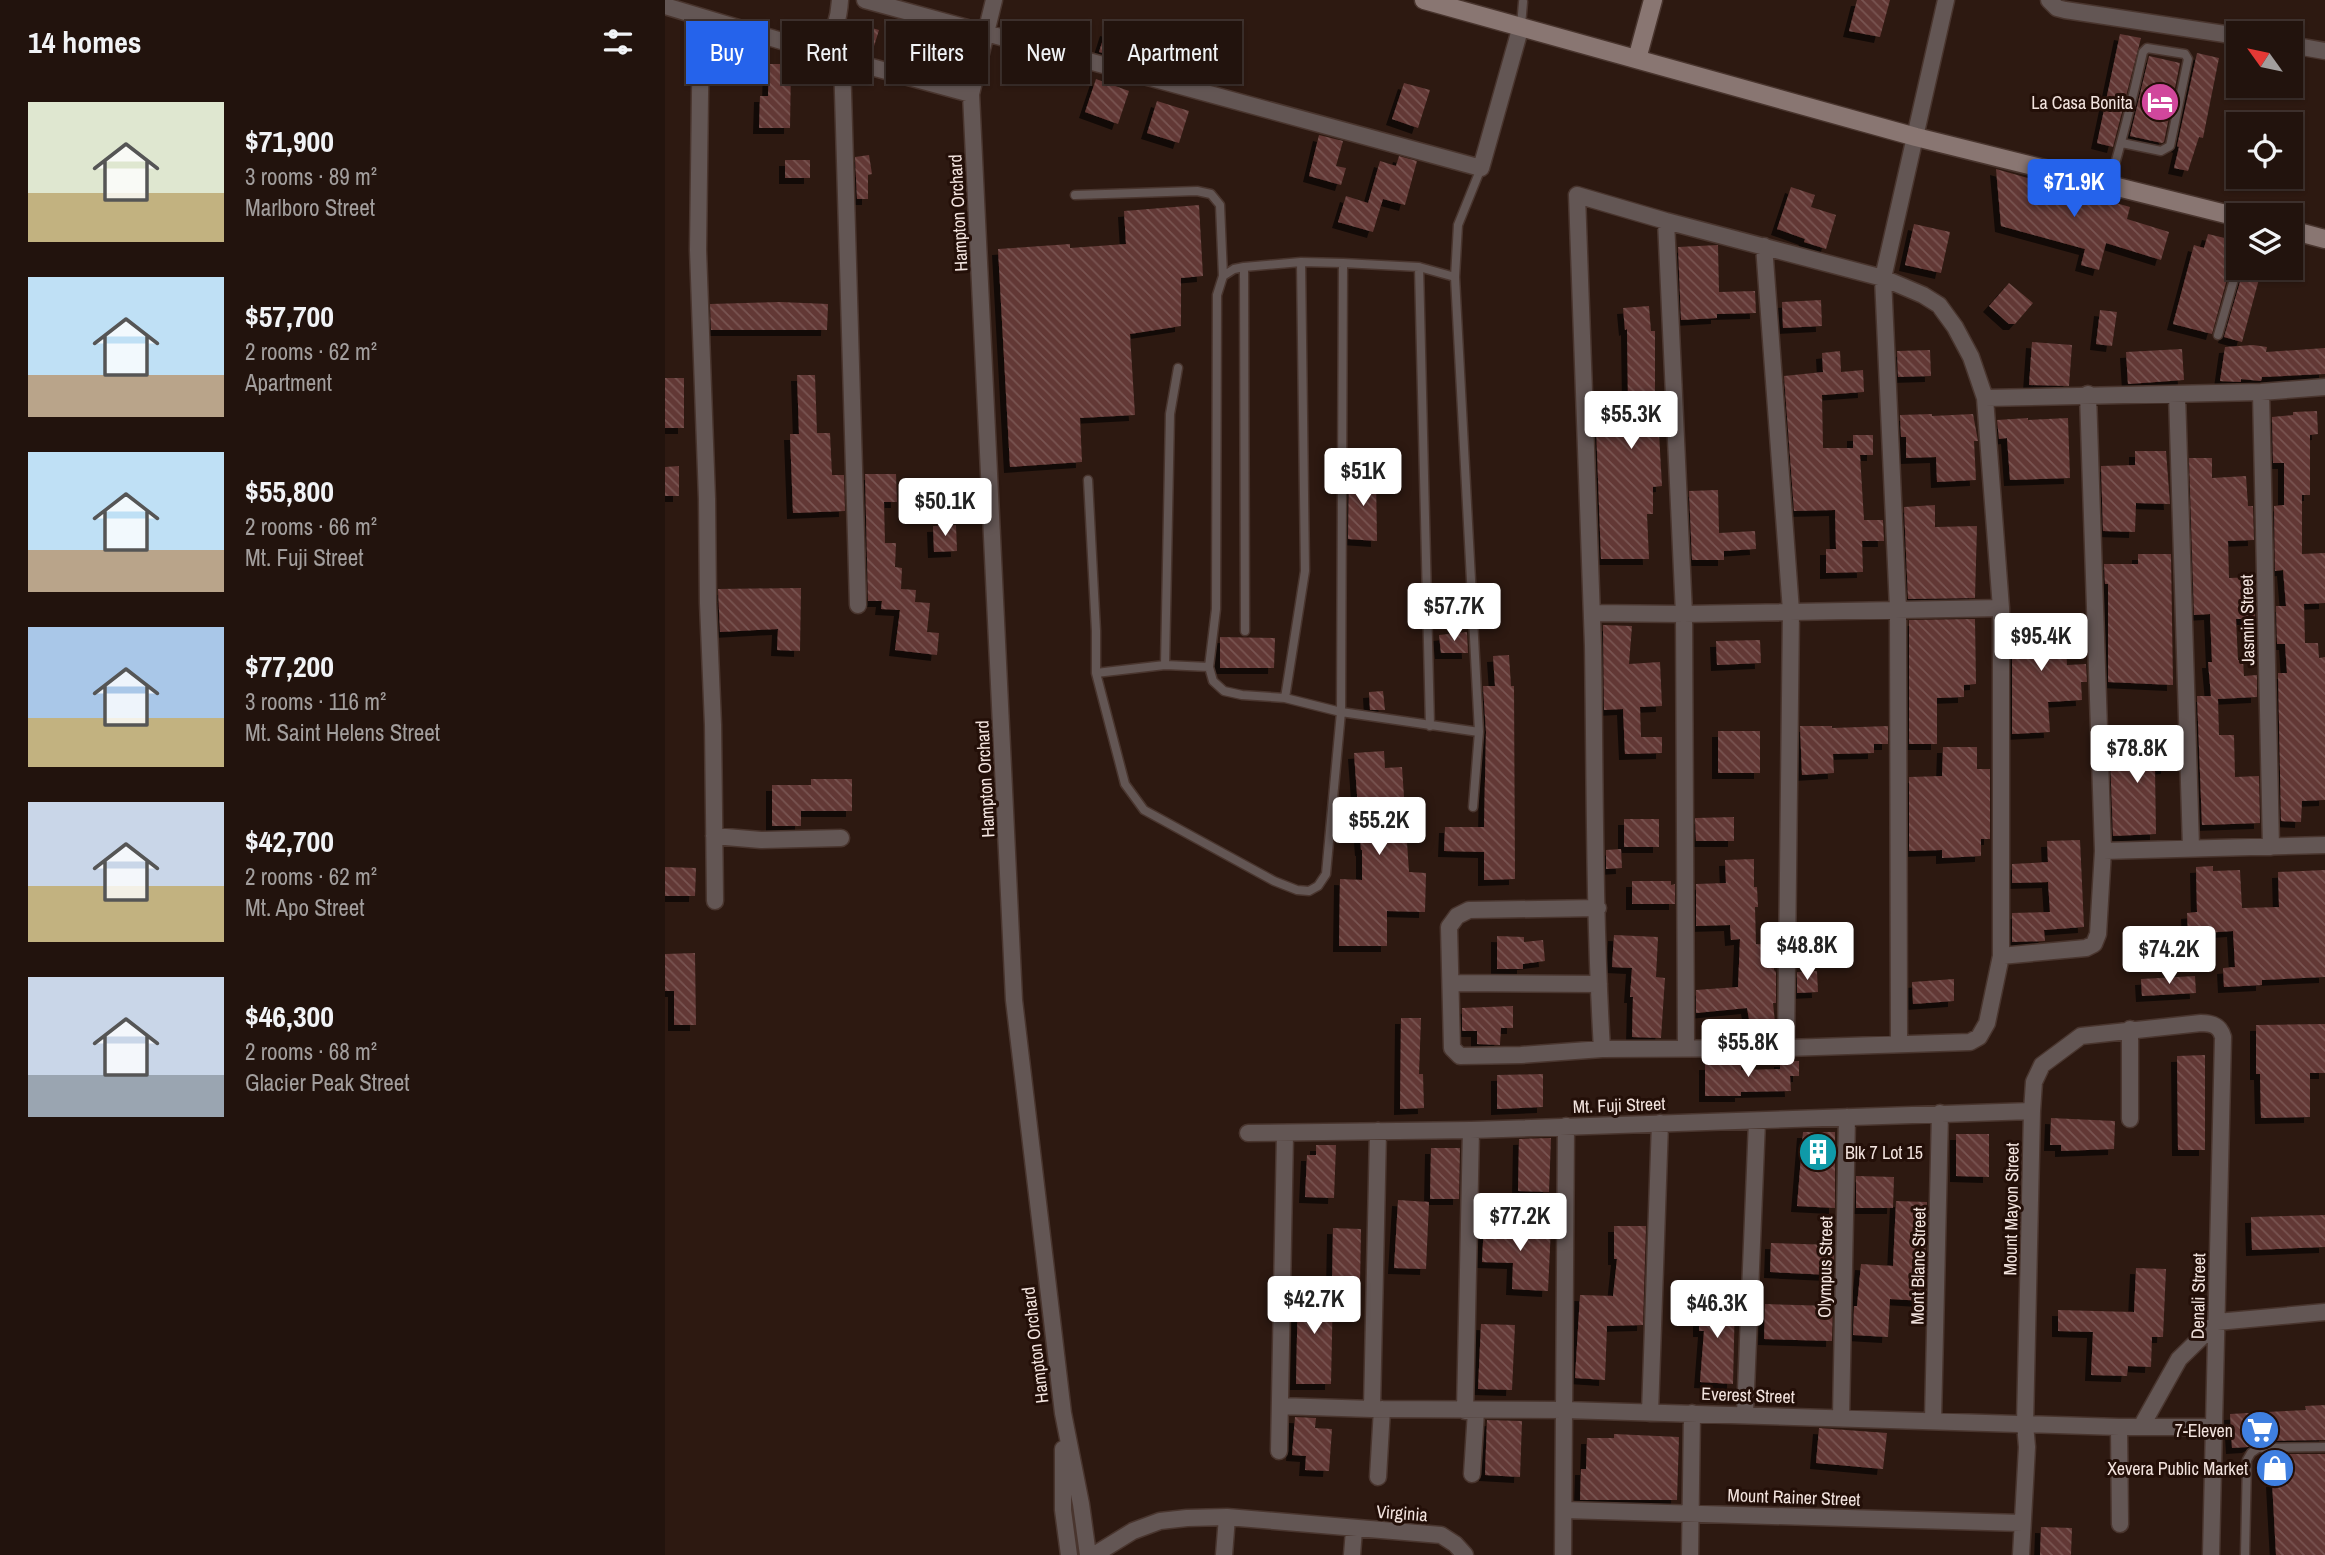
<!DOCTYPE html>
<html lang="en">
<head>
<meta charset="utf-8">
<style>
	:root { --surface:#22130d; --page:#2e201b; --text:#f1f3f6; --muted:#a29e9d; --line:#3f322e; --accent:#2563eb }
	body { margin:0; font-family:"Archivo Narrow",sans-serif; background:var(--page); color:var(--text); height:100vh; display:flex; flex-direction:column; font-size:26px; white-space:nowrap }
	* { box-sizing:border-box; margin:0 }
	p { font-size:23px; color:var(--muted) }
	.icon { flex:none; width:38px; height:38px; fill:none; stroke:currentColor; stroke-width:2; stroke-linecap:round; stroke-linejoin:round }
	.map { position:relative; flex:1; overflow:hidden }
	.drawer { display:flex; flex-direction:column; background:var(--surface); width:665px }
	.drawer>* { flex:none }
	.banner { position:absolute; left:21px; top:21px; width:665px; height:63px; display:flex; gap:14px }
	.needle { width:46px; rotate:303deg }
	.buttons { position:absolute; left:1561px; top:21px; display:grid; gap:14px }
	.buttons a { display:grid; place-items:center; width:77px; height:77px; border-radius:0px; background:var(--surface); box-shadow:0 2px 5px #0004,0 0 0 2px var(--line); font-size:35px }
	.price { position:absolute; translate:-50% -60px; padding:0 16px; border-radius:7px; background:#fff; color:#222; font-size:23px; line-height:46px; filter:drop-shadow(0 2px 4px #0008) }
	.price::after { content:''; position:absolute; left:50%; top:42px; width:21px; height:16px; margin-left:-10px; background:inherit; clip-path:polygon(0 0,100% 0,50% 100%) }
	.price.selected { background:var(--accent); color:#fff }
	ul { padding:0; list-style:none }
	li { display:flex; align-items:center; gap:21px; height:175px; padding:0 28px }
	li span { display:grid; place-items:center; flex:none; width:196px; height:140px; border-radius:0px; color:#555 }
	li>.icon { margin-inline-start:auto }
	span .icon { width:84px; height:84px; fill:#fffc; stroke-width:1 }
	li b { font-size:30px }
	h2 { display:flex; justify-content:space-between; align-items:center; height:84px; padding:0 28px; font-size:30px }
	.chip { padding:0 24px; border-radius:0px; background:var(--surface); box-shadow:0 2px 5px #0004,0 0 0 2px var(--line); font-size:24px; line-height:63px }
	.chip.selected { background:var(--accent); color:#fff }
	main { display:flex; flex:1; min-height:0 }
	.map>svg:first-child { display:block }
</style>
</head>
<body>
<main>
<section class="drawer">
<h2>14 homes<svg class="icon" aria-label="filters" viewBox="0 0 24 24"><path d="M4 7h16M4 17h16"/><circle cx="9" cy="7" r="2"/><circle cx="15" cy="17" r="2"/></svg></h2>
<ul>
<li><span style="background:linear-gradient(#dfe7d0 65%,#c2b280 0)"><svg class="icon" aria-label="home" viewBox="0 0 24 24"><path d="M3 11l9-7 9 7M6 9v11h12V9"/></svg></span><div><b>$71,900</b><p>3 rooms · 89 m²</p><p>Marlboro Street</p></div></li>
<li><span style="background:linear-gradient(#bfe0f5 70%,#b9a48a 0)"><svg class="icon" aria-label="home" viewBox="0 0 24 24"><path d="M3 11l9-7 9 7M6 9v11h12V9"/></svg></span><div><b>$57,700</b><p>2 rooms · 62 m²</p><p>Apartment</p></div></li>
<li><span style="background:linear-gradient(#bfe0f5 70%,#b9a48a 0)"><svg class="icon" aria-label="home" viewBox="0 0 24 24"><path d="M3 11l9-7 9 7M6 9v11h12V9"/></svg></span><div><b>$55,800</b><p>2 rooms · 66 m²</p><p>Mt. Fuji Street</p></div></li>
<li><span style="background:linear-gradient(#a9c7e8 65%,#c2b280 0)"><svg class="icon" aria-label="home" viewBox="0 0 24 24"><path d="M3 11l9-7 9 7M6 9v11h12V9"/></svg></span><div><b>$77,200</b><p>3 rooms · 116 m²</p><p>Mt. Saint Helens Street</p></div></li>
<li><span style="background:linear-gradient(#c9d6e8 60%,#c2b280 0)"><svg class="icon" aria-label="home" viewBox="0 0 24 24"><path d="M3 11l9-7 9 7M6 9v11h12V9"/></svg></span><div><b>$42,700</b><p>2 rooms · 62 m²</p><p>Mt. Apo Street</p></div></li>
<li><span style="background:linear-gradient(#c9d6e8 70%,#9aa5b1 0)"><svg class="icon" aria-label="home" viewBox="0 0 24 24"><path d="M3 11l9-7 9 7M6 9v11h12V9"/></svg></span><div><b>$46,300</b><p>2 rooms · 68 m²</p><p>Glacier Peak Street</p></div></li>
</ul>
</section>
<div class="map">
<svg width="1660" height="1555" viewBox="0 0 1660 1555">
	<defs>
		<pattern id="building-back-hatch" width="6" height="6" patternUnits="userSpaceOnUse" patternTransform="scale(1.75)"><rect width="6" height="6" fill="#623835"/><path d="M-1 5l2 2M0 0l6 6M5-1l2 2" fill="none" stroke="#795552"/></pattern>
		<filter id="shadow"><feDropShadow dx="-6" dy="6" stdDeviation="0" flood-color="#0009"/></filter>
	</defs>
	<rect width="100%" height="100%" fill="#2d1911"/>
	<!-- building -->
	<path fill="url(#building-back-hatch)" filter="url(#shadow)" d="M1192,0H1225L1215,37L1184,31Z
		M183,21L214,30L206,56L175,47Z
		M451,22L471,28L468,40L474,42L470,57L450,51L449,56L434,52L441,30L448,32Z
		M1455,34L1476,38L1448,147L1432,143Z
		M1532,53L1554,58L1538,138L1534,137L1523,171L1509,168L1514,147L1512,146Z
		M1484,56L1515,63L1499,142L1497,143L1465,136Z
		M104,64H126L125,128H94L95,96H103Z
		M431,79L464,91L453,124L420,112Z
		M739,83L765,90L753,128L727,119Z
		M492,101L524,111L514,143L482,133Z
		M654,135L678,141L671,166L681,168L676,185L644,176Z
		M204,155L207,174L203,175V199H192L190,157Z
		M734,156L752,161L740,205L718,199L708,232L673,222L681,196L703,203L715,161L731,166Z
		M120,160H145V178H120Z
		M1331,169L1465,207L1462,219L1504,232L1496,260L1441,243L1434,270L1416,265L1420,249L1336,226Z
		M1126,187L1150,195L1146,207L1171,215L1161,249L1139,242L1140,239L1112,229Z
		M534,205L538,276L516,278V326L465,334L470,415L415,418L417,462L345,467L333,249L405,244V248L461,244L459,211Z
		M1249,224L1285,232L1276,273L1240,265Z
		M1543,234L1568,240L1564,254L1567,255L1565,268L1547,334L1508,324L1529,245L1539,248Z
		M1053,245L1054,292L1090,291L1091,313L1052,314V318L1016,320L1013,247Z
		M1579,268H1597L1577,342L1559,337Z
		M1344,283L1368,303L1350,324H1344L1324,306Z
		M1156,300L1157,326L1118,328L1117,302Z
		M115,302L163,304L162,330H46L45,304Z
		M984,306L986,331H990V397H992L997,486L988,487V514H982L984,559H936L931,425L960,423V398H963L962,329L960,330L958,308Z
		M1435,310L1452,312L1447,346L1431,344Z
		M1367,342L1407,345L1404,386L1364,385Z
		M1588,345L1602,347L1601,352L1660,348V374L1597,377L1596,381L1576,379V382L1555,381L1560,347Z
		M1517,349L1519,380L1463,384L1461,352Z
		M1265,350L1266,376L1233,377L1232,351Z
		M1175,351L1176,372L1198,370L1199,392L1157,395L1158,448H1188V435H1208V455H1195L1199,520H1218L1219,541H1197L1198,572L1161,573V549H1171L1170,510L1129,511L1119,376L1158,372L1157,353Z
		M132,375H150L152,433H165L167,475H179L180,511L128,513L125,434H134Z
		M0,378H19V428H0Z
		M1652,411L1653,434L1645,435V495H1637V554L1660,553V603L1639,604L1640,643H1653L1654,658L1660,657V800L1637,801L1636,822L1616,821L1613,673H1622L1620,644H1612L1611,606H1621L1618,570L1610,571L1609,506L1619,505V463H1608L1607,417L1628,415V412Z
		M1267,414V416L1308,414L1313,441H1309L1311,480L1272,482L1271,457L1241,458V437H1236L1235,415Z
		M1363,418V420L1403,418L1405,478L1345,480L1342,438L1334,439L1332,420Z
		M1470,451H1501L1505,504L1471,503L1470,532L1438,531L1436,466L1470,465Z
		M1524,458H1547V478L1581,476L1583,506H1588L1589,540L1563,541L1564,578L1590,577V619H1571L1573,660H1578L1579,676L1592,675V697L1553,699L1554,735H1569L1570,777L1594,776L1595,823L1537,825L1532,696H1546L1543,662H1547L1545,614L1529,615Z
		M14,466V496H0V467Z
		M200,474H231L232,502H219L220,543H231L230,567L237,568L236,589L251,590L250,602L265,603L262,632L274,633L272,655L230,650L235,610L216,609L217,601H203Z
		M711,475L712,541L683,539L684,477Z
		M1053,490L1054,533L1090,531L1091,549L1059,551V560H1027L1024,491Z
		M1270,505V527L1312,526L1310,598L1243,599L1239,507Z
		M291,525L292,551L269,552L268,526Z
		M1473,554H1506L1508,685L1443,682V584H1440L1439,564H1473Z
		M136,588L135,651L112,650L113,629L55,632L53,589Z
		M1372,616V623L1400,622L1402,665L1421,664L1422,682H1416L1417,700L1383,702L1385,732L1347,734V617Z
		M1310,619L1311,684L1299,685V697L1272,698V744H1244V620Z
		M938,625L967,626L964,664L995,662L997,706L975,707L976,737H997V753L960,754L958,709L939,710Z
		M802,632L803,653H776L774,635Z
		M555,637L610,638L609,668H555Z
		M1095,640L1096,663L1052,665L1051,641Z
		M844,655L846,686H849L850,879L819,880V852L779,851L780,827H819L821,732L818,686H830L828,656Z
		M718,691L720,710H705L704,692Z
		M1135,726H1167V728L1223,726V744H1209V753L1168,754L1169,773L1137,775Z
		M1053,731H1095V773H1053Z
		M1502,731V768L1490,769L1491,834L1448,836L1445,755L1473,754V732Z
		M1278,747H1312V769H1325V839H1316V856L1277,858V850L1244,851V777L1277,776Z
		M719,751L720,768L737,767L744,872L761,873L760,912L722,911V946H674L675,879L697,880V850H696L689,753Z
		M146,779H187V811H136V826H107V785H146Z
		M1069,817V841H1031L1030,818Z
		M959,819H994V847H959Z
		M1415,840L1419,927L1379,930L1380,941L1347,942V913L1385,912L1383,882L1347,883V864L1383,862L1382,841Z
		M956,849L957,868L941,869V850Z
		M1089,859V887H1092L1093,907H1090L1091,944L1109,945V970L1111,972V1003H1108L1111,1032L1087,1036L1082,1008L1031,1013V990L1073,987L1075,939L1066,940L1065,925L1031,926V884L1061,883L1060,860Z
		M1548,866V871L1575,870L1577,908L1614,907L1613,872L1660,870V977L1597,980V985L1559,987L1558,968L1570,967L1568,931L1523,934L1522,913L1532,912L1531,867Z
		M0,867L31,868L30,896H0Z
		M967,881H1006V885L1010,884V904H967Z
		M949,935L993,937L991,977L1000,978L996,1038L967,1037L968,997H965L967,968L947,967Z
		M832,936L859,937V942L878,940L880,961L858,964V969H832Z
		M30,953L31,1025H9V991H0V954Z
		M1152,971L1153,992L1132,993V972Z
		M1530,976L1531,993L1477,996L1476,979Z
		M1289,979V1001L1248,1004L1247,982Z
		M848,1006V1028H836L835,1045L812,1044V1031H797V1008Z
		M736,1018H756L754,1074H758L759,1108L735,1109Z
		M1660,1024V1073H1645V1117L1596,1118L1595,1074H1591V1025Z
		M1540,1055V1150H1513L1512,1056Z
		M1115,1061H1134V1076H1125L1126,1091L1076,1092V1096H1040V1064L1076,1063V1070L1115,1069Z
		M878,1074V1107L832,1109V1075Z
		M1386,1118L1450,1121L1449,1149L1396,1151V1145H1385Z
		M1138,1132H1170V1208L1132,1206Z
		M1291,1134H1324V1177L1291,1176Z
		M886,1138L884,1192L853,1191L854,1139Z
		M651,1145H671L669,1198L640,1197L642,1155H651Z
		M766,1148H795L794,1199H765Z
		M1191,1176L1229,1177L1228,1208H1191Z
		M733,1200L764,1202L761,1269L729,1268Z
		M1231,1201L1262,1202L1259,1301L1225,1299L1223,1337L1188,1335L1189,1306H1192L1196,1264L1228,1266Z
		M1660,1215V1247L1587,1250L1586,1217Z
		M819,1223L886,1227L883,1291L847,1289L848,1263L817,1262Z
		M949,1226H981L978,1325L942,1326L940,1380L910,1378L915,1295L948,1296L952,1259H949Z
		M668,1228L696,1229L695,1287L667,1286Z
		M1106,1243L1169,1245V1267H1166V1275L1105,1272Z
		M1471,1268L1501,1269L1498,1337H1487L1486,1367L1463,1366L1462,1376L1426,1375L1428,1332L1393,1331V1310L1469,1312Z
		M633,1288H668L666,1384H631Z
		M1034,1298H1070L1068,1384L1035,1382L1039,1331H1034Z
		M1100,1304L1168,1306L1167,1341L1099,1339Z
		M816,1324L850,1325L847,1390L813,1389Z
		M1660,1405V1440L1593,1441L1583,1447L1567,1448L1565,1414L1641,1410L1640,1406Z
		M630,1417L651,1418L650,1428L667,1429L664,1471L640,1470L641,1456L627,1455Z
		M822,1420L857,1421L855,1477L820,1475Z
		M1154,1428L1222,1433L1218,1469L1151,1463Z
		M949,1434L1014,1437L1012,1500H915L916,1469H921L922,1438H949Z
		M1622,1454H1660V1555H1611L1607,1481L1624,1480Z
		M1376,1527L1407,1528L1406,1555H1375Z"/>
	<g fill="none" stroke-linecap="round" stroke-linejoin="round">
		<!-- lane casing -->
		<g stroke="#49352e" stroke-width="11">
			<path id="lane" d="M856,26L858,2
				M1444,185C1457,141 1468,97 1478,52L1482,48L1520,54L1523,59L1505,146L1496,151L1457,143
				M410,195L532,191L546,194L555,205L558,276
				M579,267L580,631
				M754,267L765,726
				M1553,335L1573,265
				M513,368L505,414L500,665L544,667L548,681L559,691L577,695L620,698L676,712L814,732
				M423,480L431,631V673L460,784L479,810L609,881L632,890L644,891L653,886L661,874L676,712L678,263
				M544,667L551,609L552,295L558,276L569,269L579,267L636,262L678,263L754,267L790,277
				M431,673L500,665
				M620,698L640,571L636,262
				M808,807L814,732L790,277L793,225L816,168
				M1580,1555L1582,1460L1586,1453L1593,1448L1660,1447"/>
		</g>
		<!-- street casing -->
		<g stroke="#49352e" stroke-width="19">
			<path id="street" d="M200,0L816,168L856,26
				M329,0L306,94L349,1000L398,1413L416,1504L423,1555
				M1384,0L1392,8L1400,10L1573,36
				M0,6L177,59L306,94
				M36,17L33,250L42,499L43,603L48,725L50,901
				M1626,45L1660,51
				M159,53C168,35 174,20 175,0
				M177,59L193,605
				M1001,221L1019,614L1021,1049
				M1099,246L1126,611L1121,1048
				M1596,392L1606,847
				M1512,394L1526,847
				M1320,398L1596,392L1660,387
				M927,613L1019,614L1336,608
				M49,836L96,840L176,838
				M1438,851L1660,845
				M933,908L804,910L792,916L784,927L787,1048L795,1056L856,1055L937,1049L1121,1048L1305,1042L1314,1037L1322,1023L1336,956V608L1320,398L1306,357L1290,327L1274,305L1258,295L1218,278L1001,221L912,195C918,345 924,495 928,646C930,780 929,915 937,1049
				M1336,956L1421,948L1429,944L1433,934L1438,851L1423,394
				M786,983L934,984
				M1234,1043L1233,609L1218,278L1281,0
				M1465,1119V1029
				M583,1133L806,1130L1367,1111
				M615,1406L707,1409L900,1410L1454,1427H1549
				M707,1409L713,1131
				M800,1411L806,1130
				M985,1413L995,1123
				M1080,1414L1092,1121
				M1176,1417L1182,1117
				M1268,1420L1275,1113
				M1454,1427L1455,1524
				M1476,1427L1514,1359L1552,1322L1660,1312
				M398,1449V1510L404,1555
				M614,1451L620,1134
				M807,1474L811,1411
				M713,1477L717,1409
				M899,1510L1357,1523
				M429,1555L468,1531L495,1521L522,1518L562,1517L776,1535L790,1544L800,1555
				M559,1555L562,1517
				M687,1555L689,1530
				M898,1555L901,1126
				M1025,1555L1027,1413
				M1356,1555L1362,1447L1360,1424L1367,1111L1369,1082L1377,1065L1416,1036L1536,1023C1548,1023 1555,1026 1558,1037L1546,1555"/>
		</g>
		<!-- secondary casing -->
		<g stroke="#49352e" stroke-width="21">
			<path id="secondary" d="M759,0L1251,137L1573,217
				M972,59L988,0
				M1626,230L1660,239"/>
		</g>
		<!-- lane -->
		<use href="#lane" stroke="#635654" stroke-width="8"/>
		<!-- street -->
		<use href="#street" stroke="#635654" stroke-width="16"/>
		<!-- secondary -->
		<use href="#secondary" stroke="#897672" stroke-width="18"/>
	</g>
	<!-- icons -->
	<defs>
		<g id="hotel-disc" transform="scale(2.0125)"><circle r="9.5" fill="#d1479c" stroke="#230f08"/><path d="M-6-4.5h1.5V1H6V5H4.5V3h-9V5H-6ZM-4 0a1.8 1.8 0 1 1 3.6 0ZM.5 0V-2.5h3Q6-2.5 6 0Z" fill="#fff"/></g>
		<g id="building-disc" transform="scale(2.0125)"><circle r="9.5" fill="#0f9aa8" stroke="#230f08"/><path d="M-4-6H4V6H1V3H-1V6H-4ZM-2.5-4.3h1.7v1.8h-1.7ZM.8-4.3h1.7v1.8H.8ZM-2.5-1h1.7V.8h-1.7ZM.8-1h1.7V.8H.8Z" fill="#fff"/></g>
		<g id="supermarket-disc" transform="scale(2.0125)"><circle r="9.5" fill="#3f7fe0" stroke="#230f08"/><path d="M-6-5.5h2.5l.6 2H6L4.5 2H-2.5L-4.4-4H-6ZM-1.5 3.2a1.3 1.3 0 1 0 .1 0ZM3 3.2a1.3 1.3 0 1 0 .1 0Z" fill="#fff"/></g>
		<g id="shop-disc" transform="scale(2.0125)"><circle r="9.5" fill="#3f7fe0" stroke="#230f08"/><path d="M-5-2.5h2.3a2.7 3.5 0 0 1 5.4 0H5L5.5 6h-11ZM-1.5-2.5h3a1.5 2.3 0 0 0-3 0Z" fill="#fff"/></g>
	</defs>
	<g fill-rule="evenodd">
		<use href="#hotel-disc" x="1495" y="102"/>
		<use href="#building-disc" x="1153" y="1152"/>
		<use href="#supermarket-disc" x="1595" y="1430"/>
		<use href="#shop-disc" x="1610" y="1468"/>
	</g>
	<g text-anchor="middle" dominant-baseline="central" stroke-width="6" stroke-linejoin="round" paint-order="stroke">
		<!-- poi labels -->
		<g font-size="18" fill="#f2e3de" stroke="#230f08" text-anchor="end">
			<text x="1468" y="102">La Casa Bonita</text>
			<text x="1180" y="1152" text-anchor="start">Blk 7 Lot 15</text>
			<text x="1568" y="1430">7-Eleven</text>
			<text x="1583" y="1468">Xevera Public Market</text>
		</g>
		<!-- street labels -->
		<g font-size="18" fill="#f2e3de" stroke="#230f08">
			<text transform="translate(293 213) rotate(-93)">Hampton Orchard</text>
			<text transform="translate(1582 620) rotate(-91)">Jasmin Street</text>
			<text transform="translate(320 779) rotate(-93)">Hampton Orchard</text>
			<text transform="translate(954 1105) rotate(-2)">Mt. Fuji Street</text>
			<text transform="translate(1346 1209) rotate(-89)">Mount Mayon Street</text>
			<text transform="translate(1253 1266) rotate(-89)">Mont Blanc Street</text>
			<text transform="translate(1160 1267) rotate(-89)">Olympus Street</text>
			<text transform="translate(1533 1296) rotate(-89)">Denali Street</text>
			<text transform="translate(370 1345) rotate(-97)">Hampton Orchard</text>
			<text transform="translate(1083 1395) rotate(2)">Everest Street</text>
			<text transform="translate(1129 1497) rotate(2)">Mount Rainer Street</text>
			<text transform="translate(737 1513) rotate(4)">Virginia</text>
		</g>
	</g>
</svg>
<div class="buttons">
<a><svg class="needle" viewBox="-14 -14 28 28"><path d="M0-13l5 13h-10z" fill="#e53935"/><path d="M0 13l5-13h-10z" fill="#a29e9d"/></svg></a>
<a><svg class="icon" aria-label="locate" viewBox="0 0 24 24"><circle cx="12" cy="12" r="6"/><path d="M12 2v4M12 18v4M2 12h4M18 12h4"/></svg></a>
<a><svg class="icon" aria-label="layers" viewBox="0 0 24 24"><path d="M12 4l9 5-9 5-9-5zM3 14l9 5 9-5"/></svg></a>
</div>
<b class="price selected" style="left:1409px;top:219px">$71.9K</b>
<b class="price" style="left:966px;top:451px">$55.3K</b>
<b class="price" style="left:698px;top:508px">$51K</b>
<b class="price" style="left:280px;top:538px">$50.1K</b>
<b class="price" style="left:789px;top:643px">$57.7K</b>
<b class="price" style="left:1376px;top:673px">$95.4K</b>
<b class="price" style="left:1472px;top:785px">$78.8K</b>
<b class="price" style="left:714px;top:857px">$55.2K</b>
<b class="price" style="left:1142px;top:982px">$48.8K</b>
<b class="price" style="left:1504px;top:986px">$74.2K</b>
<b class="price" style="left:1083px;top:1079px">$55.8K</b>
<b class="price" style="left:855px;top:1253px">$77.2K</b>
<b class="price" style="left:649px;top:1336px">$42.7K</b>
<b class="price" style="left:1052px;top:1340px">$46.3K</b>
<div class="banner">
<a class="chip selected">Buy</a>
<a class="chip">Rent</a>
<a class="chip">Filters</a>
<a class="chip">New</a>
<a class="chip">Apartment</a>
</div>
</div>
</main>
</body>
</html>
